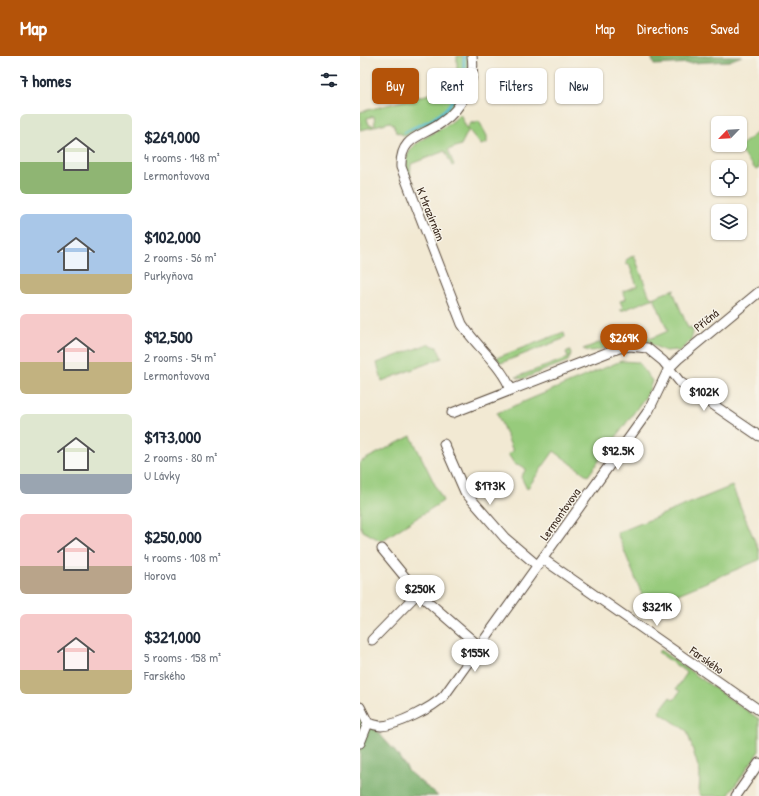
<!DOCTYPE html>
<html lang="en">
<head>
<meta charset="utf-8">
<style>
	:root { --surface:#fff; --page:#f6f6f7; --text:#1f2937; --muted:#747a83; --accent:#b45309 }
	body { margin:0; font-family:"Patrick Hand",sans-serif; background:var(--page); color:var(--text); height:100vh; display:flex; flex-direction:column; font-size:15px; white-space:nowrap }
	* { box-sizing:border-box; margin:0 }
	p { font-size:13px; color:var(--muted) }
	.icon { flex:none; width:22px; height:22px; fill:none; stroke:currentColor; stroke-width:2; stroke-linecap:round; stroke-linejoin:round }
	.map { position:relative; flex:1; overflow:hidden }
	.drawer { display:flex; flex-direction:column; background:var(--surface); width:360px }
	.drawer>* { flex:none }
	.banner { position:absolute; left:12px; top:12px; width:327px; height:36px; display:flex; gap:8px }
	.needle { width:26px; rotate:245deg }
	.controls { position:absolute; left:351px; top:60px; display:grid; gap:8px }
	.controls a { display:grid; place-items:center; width:36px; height:36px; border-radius:6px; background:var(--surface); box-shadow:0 1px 3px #0004; font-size:20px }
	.price { position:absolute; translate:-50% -34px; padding:0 9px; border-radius:14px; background:#fff; color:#222; font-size:13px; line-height:26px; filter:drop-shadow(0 1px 2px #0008) }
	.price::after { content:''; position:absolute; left:50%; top:24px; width:12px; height:9px; margin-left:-6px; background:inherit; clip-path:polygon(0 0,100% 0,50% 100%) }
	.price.current { background:var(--accent); color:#fff }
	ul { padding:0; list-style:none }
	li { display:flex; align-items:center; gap:12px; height:100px; padding:0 20px }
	li span { display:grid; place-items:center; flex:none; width:112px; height:80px; border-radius:6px; color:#555 }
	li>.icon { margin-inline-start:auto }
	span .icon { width:48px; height:48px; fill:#fffc; stroke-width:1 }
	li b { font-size:17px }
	h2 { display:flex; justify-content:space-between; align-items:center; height:48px; padding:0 20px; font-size:17px }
	.chip { padding:0 14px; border-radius:6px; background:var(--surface); box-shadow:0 1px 3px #0004; font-size:14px; line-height:36px }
	.chip.current { background:var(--accent); color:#fff }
	header { display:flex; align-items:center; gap:24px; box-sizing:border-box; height:56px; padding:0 20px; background:var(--accent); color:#fff }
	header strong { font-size:19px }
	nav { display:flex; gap:22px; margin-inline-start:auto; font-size:14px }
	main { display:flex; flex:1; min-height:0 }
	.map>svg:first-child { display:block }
</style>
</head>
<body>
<header>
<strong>Map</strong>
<nav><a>Map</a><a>Directions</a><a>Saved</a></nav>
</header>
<main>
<section class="drawer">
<h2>7 homes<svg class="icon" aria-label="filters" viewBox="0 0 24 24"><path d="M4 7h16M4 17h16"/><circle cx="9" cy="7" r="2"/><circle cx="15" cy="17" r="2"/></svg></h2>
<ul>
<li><span style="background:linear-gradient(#dfe7d0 60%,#8fb573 0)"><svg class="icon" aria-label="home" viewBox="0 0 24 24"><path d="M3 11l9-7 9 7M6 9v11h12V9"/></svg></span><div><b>$269,000</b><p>4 rooms · 148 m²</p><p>Lermontovova</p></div></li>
<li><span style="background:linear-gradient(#a9c7e8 75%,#c2b280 0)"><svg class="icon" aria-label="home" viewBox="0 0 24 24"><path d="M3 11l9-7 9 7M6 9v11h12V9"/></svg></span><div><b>$102,000</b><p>2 rooms · 56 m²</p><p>Purkyňova</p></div></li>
<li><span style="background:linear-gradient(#f6c9c9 60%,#c2b280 0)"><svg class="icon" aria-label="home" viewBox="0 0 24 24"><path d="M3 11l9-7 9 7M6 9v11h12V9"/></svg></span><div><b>$92,500</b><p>2 rooms · 54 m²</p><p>Lermontovova</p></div></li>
<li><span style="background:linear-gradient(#dfe7d0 75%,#9aa5b1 0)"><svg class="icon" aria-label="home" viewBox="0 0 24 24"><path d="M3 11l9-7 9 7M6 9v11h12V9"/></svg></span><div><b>$173,000</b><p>2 rooms · 80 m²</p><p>U Lávky</p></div></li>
<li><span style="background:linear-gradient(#f6c9c9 65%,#b9a48a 0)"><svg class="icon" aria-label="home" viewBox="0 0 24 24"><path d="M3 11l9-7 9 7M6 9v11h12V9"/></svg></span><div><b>$250,000</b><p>4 rooms · 108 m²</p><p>Horova</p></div></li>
<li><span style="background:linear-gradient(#f6c9c9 70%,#c2b280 0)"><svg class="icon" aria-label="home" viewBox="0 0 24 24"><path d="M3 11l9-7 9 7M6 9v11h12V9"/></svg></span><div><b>$321,000</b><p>5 rooms · 158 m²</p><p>Farského</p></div></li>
</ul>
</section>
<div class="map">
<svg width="399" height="740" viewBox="0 0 399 740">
	<rect width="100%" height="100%" fill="#f7f3e8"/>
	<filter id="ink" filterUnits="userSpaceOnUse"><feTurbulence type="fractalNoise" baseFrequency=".025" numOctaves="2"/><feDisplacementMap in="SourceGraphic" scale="8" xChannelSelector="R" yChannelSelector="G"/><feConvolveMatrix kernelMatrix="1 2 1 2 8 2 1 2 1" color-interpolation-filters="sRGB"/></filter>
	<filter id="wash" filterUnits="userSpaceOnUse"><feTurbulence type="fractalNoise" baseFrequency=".012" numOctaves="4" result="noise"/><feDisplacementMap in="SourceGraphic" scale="16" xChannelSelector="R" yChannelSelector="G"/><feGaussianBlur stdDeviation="0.9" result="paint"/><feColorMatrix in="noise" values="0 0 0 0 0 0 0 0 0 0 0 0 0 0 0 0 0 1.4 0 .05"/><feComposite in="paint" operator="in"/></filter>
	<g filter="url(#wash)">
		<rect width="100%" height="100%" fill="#f2e9d3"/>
		<!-- green -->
		<path fill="#97cb7c" stroke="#697a4d" d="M97,0H103C105,27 94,46 74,63C97,52 105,23 104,0H108C109,27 99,53 74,66C65,70 54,73 46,80L36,76L33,68L30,66L15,70L14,60L7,62L9,69H13L14,71L0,74V56L93,32L97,15Z
			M100,58L108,75L101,89L88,94L94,109L92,110L85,95L51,108L50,122C33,83 81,81 100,58Z
			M119,65L127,80V87L121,89L107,72L112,66L113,68Z
			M399,75V112L396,114L378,92Z
			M274,199L289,239L292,242L315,233L313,235L328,272L332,271C336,283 326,289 318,296L316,294L306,295C295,292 288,282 276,282C258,281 239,301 223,293L264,277L292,282L308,275L294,242L261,255V253L263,252L260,245L266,243L263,235L277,230L269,208L267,209L266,204Z
			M204,276L205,281L203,283L141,307L136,302Z
			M68,288L77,291L82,302L22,325L17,307Z
			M209,294L211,298L208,305L162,323L156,321L208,302L206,296Z
			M261,305L278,306L292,325L288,337L228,420L194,395L167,433L161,421L166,413L162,410L155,409L148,398L153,395L137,357Z
			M51,380L83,445L21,485L3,475L0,469V406Z
			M372,430L399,495V504L287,551L257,477Z
			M300,594L399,663V695L368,740H342L339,738L340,717L327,675L299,656L310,641L314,644L320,635L316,633L327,617L298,596Z"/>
		<!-- forest -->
		<path fill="#79af6c" stroke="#5a6c45" d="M291,0H382L369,5L294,9Z
			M0,662H5L34,694L50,717L78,740H0Z"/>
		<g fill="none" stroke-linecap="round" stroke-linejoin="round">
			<!-- stream -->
			<path stroke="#54bbd2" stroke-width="2.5" d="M44,77C53,71 63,68 72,63C95,51 105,25 104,0"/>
		</g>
	</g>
	<g filter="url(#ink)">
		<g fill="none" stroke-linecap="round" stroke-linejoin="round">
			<!-- minor casing -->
			<g stroke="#564739" stroke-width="11">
				<path id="minor" d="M112,0C116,25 102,53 81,67C62,81 40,80 41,111L102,268C117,292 141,308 151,334
					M92,357L259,292L270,290L287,292L303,305L320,326L399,380
					M84,388L105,436L145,482L178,510
					M22,493L58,537L120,591
					M183,503L399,654
					M12,584L58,537
					M0,651L8,667
					M8,667C12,668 17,670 21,670C38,669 72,652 84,640L289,354L309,312L318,303L399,236
					M0,687L8,667
					M376,740L399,707"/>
			</g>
			<!-- minor -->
			<use href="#minor" stroke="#fff" stroke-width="9"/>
		</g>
	</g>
	<g text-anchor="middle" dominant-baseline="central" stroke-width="3" stroke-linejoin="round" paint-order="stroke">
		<!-- street labels -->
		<g font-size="12" fill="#3b2a1e" stroke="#f7f3e8">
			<text transform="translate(71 158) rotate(68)">K Mrazírnám</text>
			<text transform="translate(346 264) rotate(-39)">Příčná</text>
			<text transform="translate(200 458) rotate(-55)">Lermontovova</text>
			<text transform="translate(347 604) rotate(35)">Farského</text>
		</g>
	</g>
</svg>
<div class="controls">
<a><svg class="needle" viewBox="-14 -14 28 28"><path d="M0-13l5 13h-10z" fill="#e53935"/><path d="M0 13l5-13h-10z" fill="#747a83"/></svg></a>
<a><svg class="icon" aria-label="locate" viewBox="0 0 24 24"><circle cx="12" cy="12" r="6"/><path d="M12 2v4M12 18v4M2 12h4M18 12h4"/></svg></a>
<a><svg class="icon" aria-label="layers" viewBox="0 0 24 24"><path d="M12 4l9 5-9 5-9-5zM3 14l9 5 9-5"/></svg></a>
</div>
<b class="price current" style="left:264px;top:302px">$269K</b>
<b class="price" style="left:344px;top:356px">$102K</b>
<b class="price" style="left:258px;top:415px">$92.5K</b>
<b class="price" style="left:130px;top:450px">$173K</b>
<b class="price" style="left:60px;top:553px">$250K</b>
<b class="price" style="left:297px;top:571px">$321K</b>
<b class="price" style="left:115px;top:617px">$155K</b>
<div class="banner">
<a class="chip current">Buy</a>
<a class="chip">Rent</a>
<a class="chip">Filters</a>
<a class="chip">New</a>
</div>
</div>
</main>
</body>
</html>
